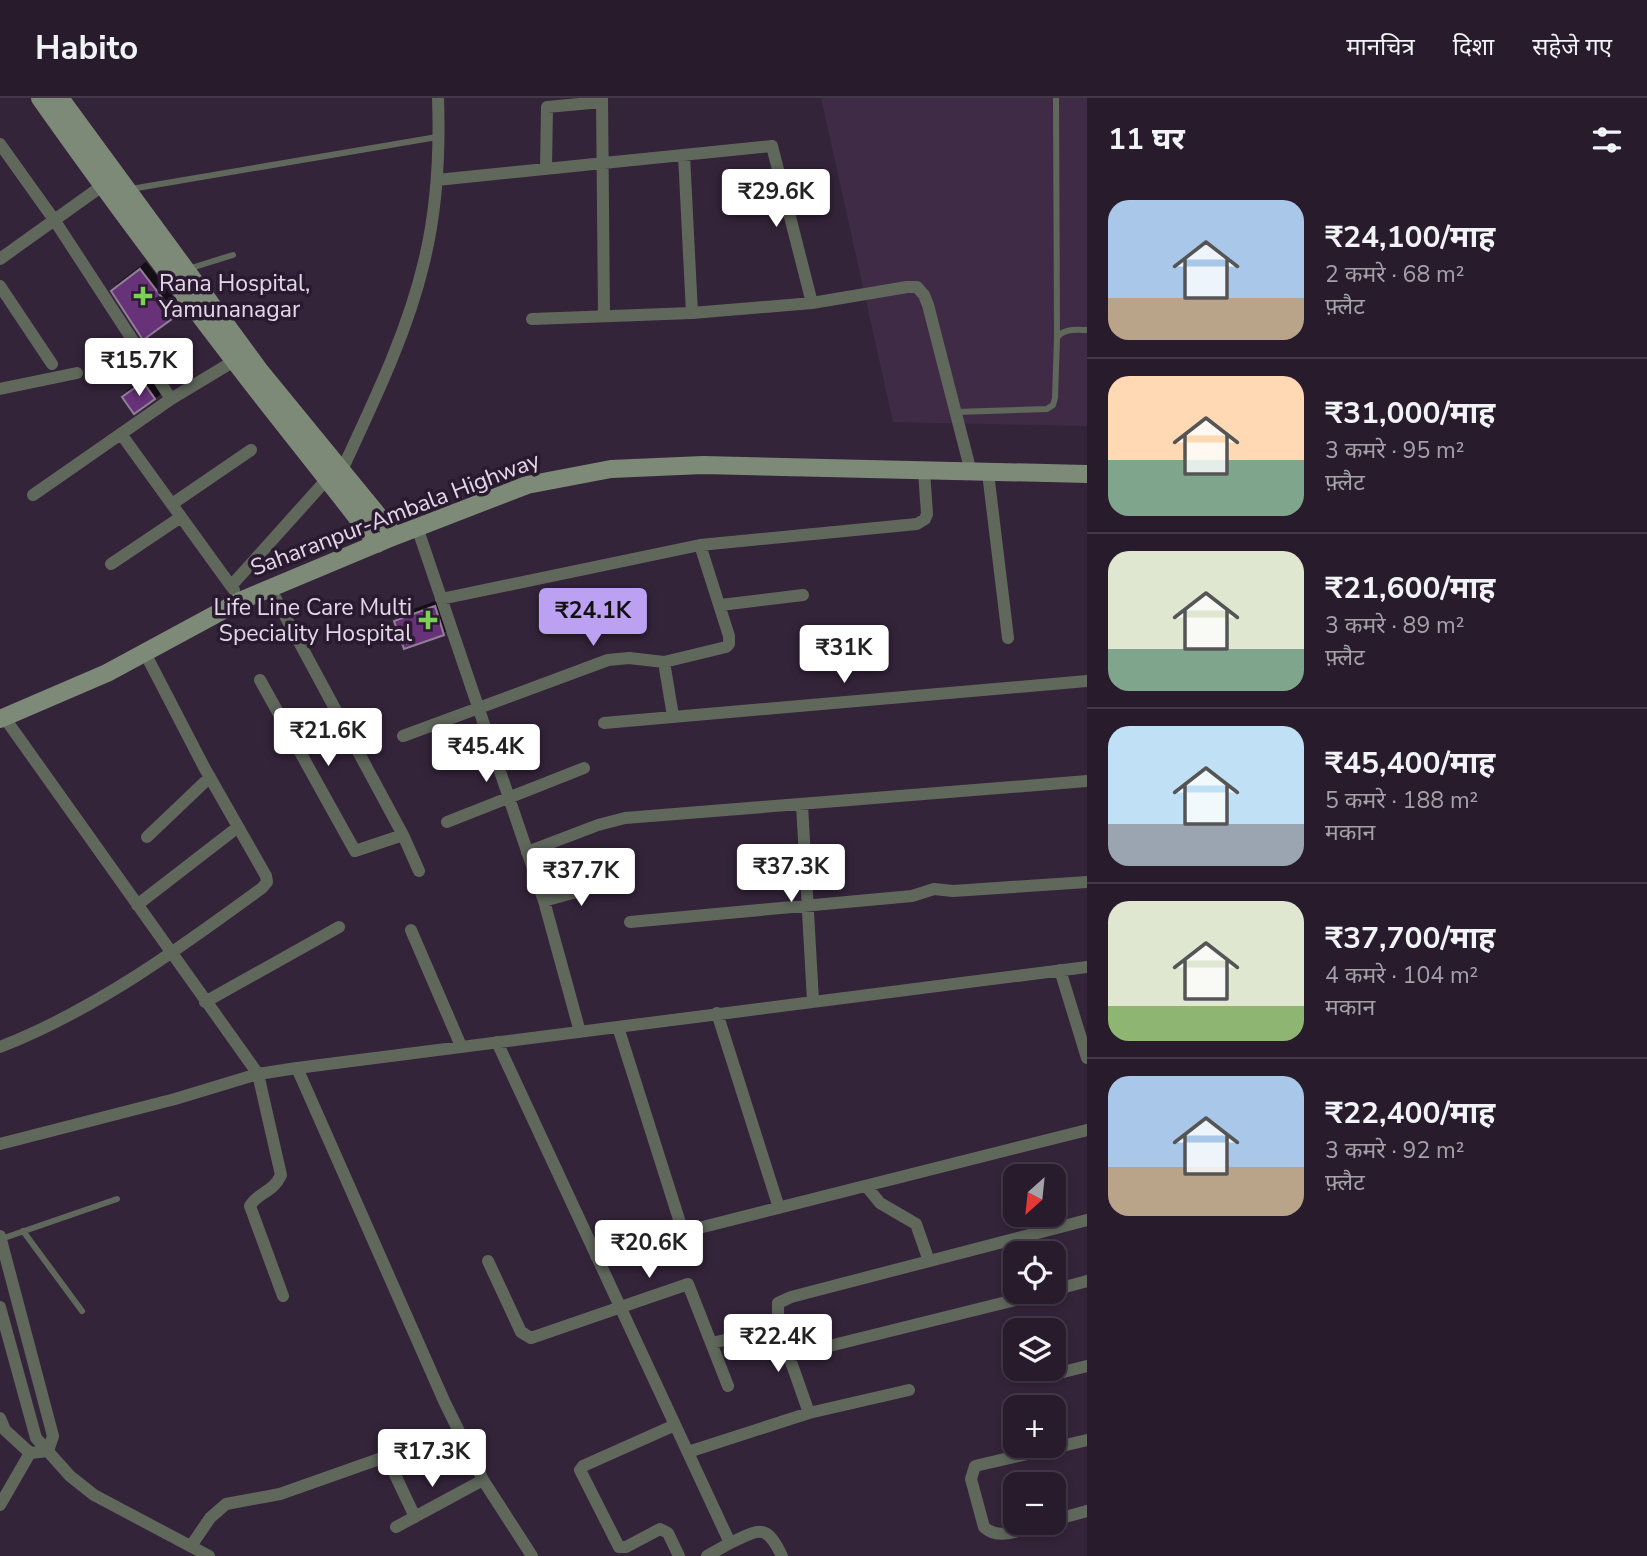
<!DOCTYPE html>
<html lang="hi">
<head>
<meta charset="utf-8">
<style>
	:root { --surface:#271b2c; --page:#332838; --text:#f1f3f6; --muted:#a4a1a9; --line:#433948; --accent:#bca0f2 }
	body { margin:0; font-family:"Nunito Sans","Noto Sans Devanagari",sans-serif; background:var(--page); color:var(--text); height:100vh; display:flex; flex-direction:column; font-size:26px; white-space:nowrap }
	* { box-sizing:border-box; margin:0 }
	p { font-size:23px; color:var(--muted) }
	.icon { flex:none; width:38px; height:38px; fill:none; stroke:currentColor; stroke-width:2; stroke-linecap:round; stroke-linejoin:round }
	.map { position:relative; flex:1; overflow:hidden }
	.panel { display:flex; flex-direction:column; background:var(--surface); width:560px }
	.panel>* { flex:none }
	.needle { width:46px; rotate:207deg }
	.controls { position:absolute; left:1003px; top:1066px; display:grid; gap:14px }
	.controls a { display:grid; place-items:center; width:63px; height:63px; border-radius:14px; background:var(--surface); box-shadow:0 4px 10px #0003,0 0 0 2px var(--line); font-size:35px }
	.price { position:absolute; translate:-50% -60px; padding:0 16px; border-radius:7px; background:#fff; color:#222; font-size:23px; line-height:46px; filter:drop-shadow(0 2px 4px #0008) }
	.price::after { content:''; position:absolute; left:50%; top:42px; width:21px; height:16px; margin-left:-10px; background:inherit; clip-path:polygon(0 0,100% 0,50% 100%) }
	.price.selected { background:var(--accent); color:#111 }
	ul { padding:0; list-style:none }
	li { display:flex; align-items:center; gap:21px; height:175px; padding:0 21px }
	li+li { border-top:2px solid var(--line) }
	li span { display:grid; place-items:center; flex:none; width:196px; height:140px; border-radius:21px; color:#555 }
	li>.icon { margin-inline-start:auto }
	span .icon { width:84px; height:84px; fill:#fffc; stroke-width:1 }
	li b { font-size:30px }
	h2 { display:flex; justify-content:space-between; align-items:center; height:84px; padding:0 21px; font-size:30px }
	header { display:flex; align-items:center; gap:42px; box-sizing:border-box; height:98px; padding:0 35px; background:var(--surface); border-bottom:2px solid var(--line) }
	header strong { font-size:33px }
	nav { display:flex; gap:38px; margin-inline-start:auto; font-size:24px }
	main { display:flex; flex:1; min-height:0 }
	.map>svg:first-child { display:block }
</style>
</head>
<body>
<header>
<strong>Habito</strong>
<nav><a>मानचित्र</a><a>दिशा</a><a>सहेजे गए</a></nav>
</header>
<main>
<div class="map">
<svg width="1087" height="1458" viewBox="0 0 1087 1458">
	<defs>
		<filter id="shadow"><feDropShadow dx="6" dy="-6" stdDeviation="0" flood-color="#0009"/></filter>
	</defs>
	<rect width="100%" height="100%" fill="#34243a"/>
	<!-- built -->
	<path fill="#402b47" d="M821,0H1087V328L893,324Z"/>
	<!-- building -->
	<path fill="#673079" stroke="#917e98" stroke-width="2" filter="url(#shadow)" d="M140,171L176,218L143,242L111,193Z
		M143,284L155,301L134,316L122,299Z
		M435,508L444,537L404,551L394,523Z"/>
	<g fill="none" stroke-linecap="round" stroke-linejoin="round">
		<!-- service -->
		<path stroke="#60685c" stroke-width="6" d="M1056,0L1057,240
			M131,91L437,39
			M188,171L233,157
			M956,314L1047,311L1053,307L1055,300L1057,240C1063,230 1077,232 1087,232
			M23,1133L82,1213
			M1,1141L117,1101"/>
		<!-- minor -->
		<path stroke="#60685c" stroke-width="12" d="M602,0L604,218
			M0,46L55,123L171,301
			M684,57L692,215
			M546,71L547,9L602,4
			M437,82L772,48L812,205
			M0,161L102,88
			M0,188L52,266
			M532,221L692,215L812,205L907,189H917L924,197L928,207L971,374
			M0,291L77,275
			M121,336L231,488
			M342,372C373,305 407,236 424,164C437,111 440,55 438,0
			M988,375L1008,540
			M33,397L171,301L234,263
			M172,406L251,352
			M417,429L544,803L580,934
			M111,466L181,419
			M270,490L403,737L419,773
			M234,492L231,488L328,380
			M441,501L700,447L917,426L925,421L927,416L924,373
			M721,507L803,497
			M664,564L673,618
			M260,582L355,753L403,737
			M4,619L258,976L297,970L1087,869
			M604,625L1087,583
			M403,638L608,562L629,560L664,564L726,549L729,546V538L700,447
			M802,707L813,903
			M447,724L584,670
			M147,739L210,679
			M527,754L598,727L625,720L1087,683
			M544,803L608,785
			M137,807L238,729
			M630,824L912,798L934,791L953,793L1087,784
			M411,832L461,948
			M1060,872L1087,960
			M205,904L339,829
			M717,915L779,1110
			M618,929L683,1134
			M497,944L730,1445C760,1431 766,1425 782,1458
			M0,949C95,912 180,850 262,790L267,784L266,778L204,669L145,555
			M297,970L445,1305L483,1382L532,1458
			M0,1046L175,1001L258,976L281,1077C273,1095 258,1094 250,1108L283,1198
			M867,1089L880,1105L916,1126L929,1163
			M0,1138L53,1338L48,1353
			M596,1158L683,1134L1087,1032
			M488,1163L521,1234L531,1240L688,1186L728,1288
			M1054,1192L1087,1183
			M0,1209L36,1340L70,1378L94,1397L209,1458
			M774,1226L789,1258L809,1315
			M712,1245L771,1231L778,1219V1205L791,1199L1087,1122
			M789,1258L1047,1194
			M1063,1274L1087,1268
			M0,1320L5,1332L30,1355
			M675,1327L583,1368L580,1372L619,1449H626L660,1431L668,1435L679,1458
			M688,1354L809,1315L909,1292
			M0,1407L30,1355L48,1353
			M1054,1422L1087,1413
			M1044,1424C1026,1430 999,1444 984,1429L971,1381L975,1368L1087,1342
			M396,1429L483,1382
			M191,1448L210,1420L226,1406L280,1396L382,1360L390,1366L415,1419
			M707,1458L730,1445"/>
		<!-- secondary -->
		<path stroke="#7d8a78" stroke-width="18" d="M40,0C102,88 167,175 233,261C280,323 330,383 377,446
			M60,0L260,273L395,438
			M0,621L107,575L242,502L395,438L527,387L611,371L703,367L1087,376"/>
	</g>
	<!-- markers -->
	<g fill="#7cd154" stroke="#2a1a30" stroke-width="2.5">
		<path d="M139.5 187.5h7v7h7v7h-7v7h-7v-7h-7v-7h7z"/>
		<path d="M424.5 511.5h7v7h7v7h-7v7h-7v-7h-7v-7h7z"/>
	</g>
	<g text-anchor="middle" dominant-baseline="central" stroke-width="7" stroke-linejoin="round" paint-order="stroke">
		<!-- poi labels -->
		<g font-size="23" fill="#e3d8e7" stroke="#2a1a30" text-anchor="start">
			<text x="159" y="185">Rana Hospital,<tspan x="159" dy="26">Yamunanagar</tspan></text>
			<text x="412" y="509" text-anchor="end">Life Line Care Multi<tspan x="412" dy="26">Speciality Hospital</tspan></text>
		</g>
		<!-- street labels -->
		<g font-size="23" fill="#e3d8e7" stroke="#2a1a30">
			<text transform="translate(395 416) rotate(-21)">Saharanpur-Ambala Highway</text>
		</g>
	</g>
</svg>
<div class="controls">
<a><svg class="needle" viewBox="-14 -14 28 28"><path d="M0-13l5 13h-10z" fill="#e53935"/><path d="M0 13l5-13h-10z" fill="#a4a1a9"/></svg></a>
<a><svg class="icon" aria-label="locate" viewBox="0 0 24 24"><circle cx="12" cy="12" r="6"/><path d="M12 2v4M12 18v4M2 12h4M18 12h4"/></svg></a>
<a><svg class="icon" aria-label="layers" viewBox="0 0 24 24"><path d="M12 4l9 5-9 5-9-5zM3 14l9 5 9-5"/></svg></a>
<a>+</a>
<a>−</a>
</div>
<b class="price" style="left:776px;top:131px">₹29.6K</b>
<b class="price" style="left:139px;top:300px">₹15.7K</b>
<b class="price selected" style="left:593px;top:550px">₹24.1K</b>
<b class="price" style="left:844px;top:587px">₹31K</b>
<b class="price" style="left:328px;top:670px">₹21.6K</b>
<b class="price" style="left:486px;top:686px">₹45.4K</b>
<b class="price" style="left:791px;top:806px">₹37.3K</b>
<b class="price" style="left:581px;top:810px">₹37.7K</b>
<b class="price" style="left:649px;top:1182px">₹20.6K</b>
<b class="price" style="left:778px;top:1276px">₹22.4K</b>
<b class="price" style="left:432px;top:1391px">₹17.3K</b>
</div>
<section class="panel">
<h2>11 घर<svg class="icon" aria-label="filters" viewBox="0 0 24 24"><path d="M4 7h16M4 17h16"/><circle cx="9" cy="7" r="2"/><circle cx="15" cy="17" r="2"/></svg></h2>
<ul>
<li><span style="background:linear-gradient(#a9c7e8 70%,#b9a48a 0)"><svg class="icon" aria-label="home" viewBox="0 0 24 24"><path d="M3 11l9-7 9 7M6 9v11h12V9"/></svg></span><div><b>₹24,100/माह</b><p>2 कमरे · 68 m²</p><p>फ़्लैट</p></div></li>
<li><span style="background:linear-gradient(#ffd9b3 60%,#7fa58c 0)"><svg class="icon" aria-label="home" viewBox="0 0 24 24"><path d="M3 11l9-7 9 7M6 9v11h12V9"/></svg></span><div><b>₹31,000/माह</b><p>3 कमरे · 95 m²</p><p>फ़्लैट</p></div></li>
<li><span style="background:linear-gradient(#dfe7d0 70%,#7fa58c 0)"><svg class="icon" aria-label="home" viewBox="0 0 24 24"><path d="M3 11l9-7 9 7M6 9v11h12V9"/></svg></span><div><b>₹21,600/माह</b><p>3 कमरे · 89 m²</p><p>फ़्लैट</p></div></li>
<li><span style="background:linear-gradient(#bfe0f5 70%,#9aa5b1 0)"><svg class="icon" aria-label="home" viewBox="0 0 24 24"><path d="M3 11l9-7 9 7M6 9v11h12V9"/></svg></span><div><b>₹45,400/माह</b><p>5 कमरे · 188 m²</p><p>मकान</p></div></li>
<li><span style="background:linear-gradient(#dfe7d0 75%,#8fb573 0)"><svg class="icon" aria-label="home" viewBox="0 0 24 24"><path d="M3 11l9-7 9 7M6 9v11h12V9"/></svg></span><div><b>₹37,700/माह</b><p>4 कमरे · 104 m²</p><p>मकान</p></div></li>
<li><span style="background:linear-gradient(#a9c7e8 65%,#b9a48a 0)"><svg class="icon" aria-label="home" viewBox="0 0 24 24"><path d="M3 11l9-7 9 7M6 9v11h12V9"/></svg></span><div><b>₹22,400/माह</b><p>3 कमरे · 92 m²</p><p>फ़्लैट</p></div></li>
</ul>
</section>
</main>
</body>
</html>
